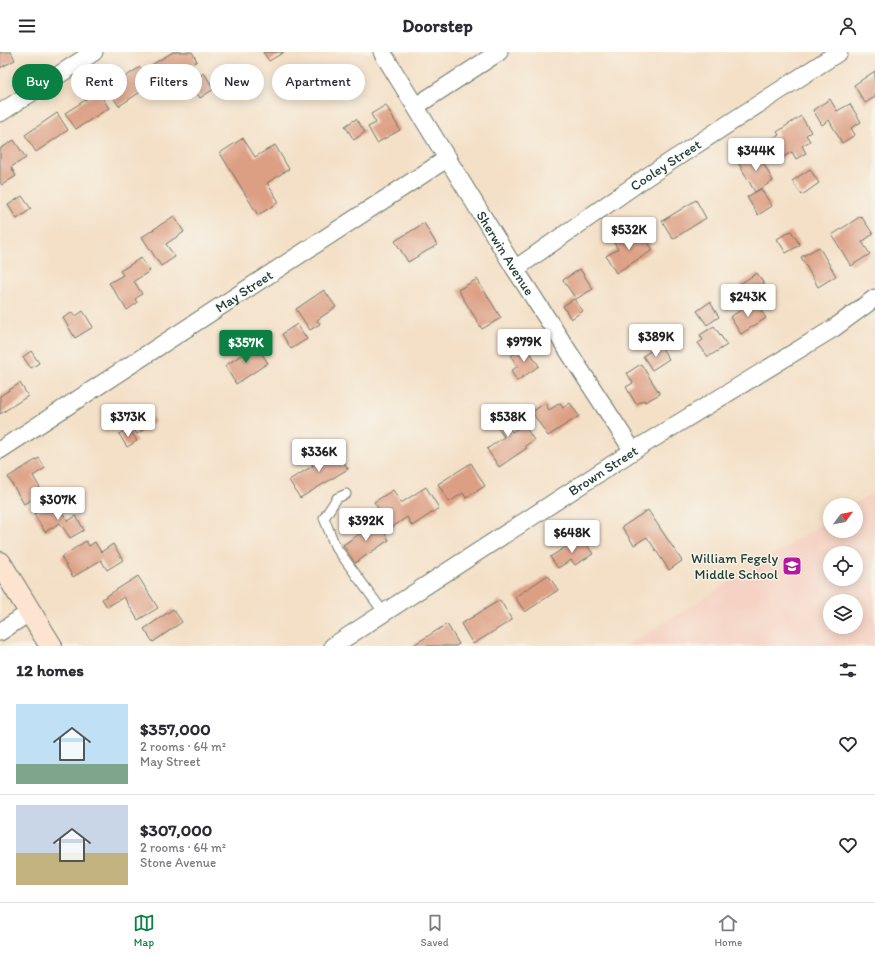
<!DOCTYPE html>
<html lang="en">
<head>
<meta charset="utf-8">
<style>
	:root { --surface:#fff; --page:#f7f7f7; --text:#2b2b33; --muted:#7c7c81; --line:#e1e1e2; --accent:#0b8043 }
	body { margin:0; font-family:Itim,sans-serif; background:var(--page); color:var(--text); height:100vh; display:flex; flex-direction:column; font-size:15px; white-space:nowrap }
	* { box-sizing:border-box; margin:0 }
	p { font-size:13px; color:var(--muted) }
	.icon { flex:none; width:22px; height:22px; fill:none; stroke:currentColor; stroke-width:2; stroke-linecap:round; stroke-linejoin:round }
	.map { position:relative; height:594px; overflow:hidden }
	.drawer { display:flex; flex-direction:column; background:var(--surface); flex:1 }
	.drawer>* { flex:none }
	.banner { position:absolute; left:12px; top:12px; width:400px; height:36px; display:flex; gap:8px }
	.needle { width:26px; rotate:58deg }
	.controls { position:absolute; left:823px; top:446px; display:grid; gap:8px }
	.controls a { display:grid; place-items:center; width:40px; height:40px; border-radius:50%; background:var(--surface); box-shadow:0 2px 10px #0003; font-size:20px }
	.price { position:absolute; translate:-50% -34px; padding:0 9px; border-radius:4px; background:#fff; color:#222; font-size:13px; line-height:26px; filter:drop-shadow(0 1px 2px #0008) }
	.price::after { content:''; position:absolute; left:50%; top:24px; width:12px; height:9px; margin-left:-6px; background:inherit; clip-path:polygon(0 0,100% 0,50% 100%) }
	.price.active { background:var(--accent); color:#fff }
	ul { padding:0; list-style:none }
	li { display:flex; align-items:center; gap:12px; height:100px; padding:0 16px }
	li+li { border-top:1px solid var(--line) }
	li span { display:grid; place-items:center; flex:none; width:112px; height:80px; border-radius:0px; color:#555 }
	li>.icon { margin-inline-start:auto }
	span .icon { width:48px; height:48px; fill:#fffc; stroke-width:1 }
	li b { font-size:17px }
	h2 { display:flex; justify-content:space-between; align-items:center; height:48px; padding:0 16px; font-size:17px }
	.pill { padding:0 14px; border-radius:18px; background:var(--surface); box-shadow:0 2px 10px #0003; font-size:14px; line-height:36px }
	.pill.active { background:var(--accent); color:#fff }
	header { display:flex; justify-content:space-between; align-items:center; height:52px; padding:0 16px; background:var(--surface); font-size:18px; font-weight:800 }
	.dock { display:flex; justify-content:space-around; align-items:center; height:56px; border-top:1px solid var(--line); background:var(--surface); font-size:11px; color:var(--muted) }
	.dock a { display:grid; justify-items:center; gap:2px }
	.dock .active { color:var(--accent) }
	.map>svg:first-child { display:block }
</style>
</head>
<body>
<header><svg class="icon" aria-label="menu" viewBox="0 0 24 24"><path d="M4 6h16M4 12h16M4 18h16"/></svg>Doorstep<svg class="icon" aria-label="person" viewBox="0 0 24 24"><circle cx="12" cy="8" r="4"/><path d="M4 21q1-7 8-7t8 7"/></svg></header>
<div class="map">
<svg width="875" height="594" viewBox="0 0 875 594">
	<rect width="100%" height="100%" fill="#f7f3e8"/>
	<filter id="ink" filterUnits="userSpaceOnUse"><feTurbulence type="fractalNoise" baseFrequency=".025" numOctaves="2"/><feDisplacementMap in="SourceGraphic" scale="8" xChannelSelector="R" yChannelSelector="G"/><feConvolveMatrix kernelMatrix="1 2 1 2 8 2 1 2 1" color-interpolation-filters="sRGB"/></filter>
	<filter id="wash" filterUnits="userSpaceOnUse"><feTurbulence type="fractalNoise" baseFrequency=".012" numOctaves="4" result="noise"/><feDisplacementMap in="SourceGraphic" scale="16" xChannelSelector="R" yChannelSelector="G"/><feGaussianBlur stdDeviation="0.9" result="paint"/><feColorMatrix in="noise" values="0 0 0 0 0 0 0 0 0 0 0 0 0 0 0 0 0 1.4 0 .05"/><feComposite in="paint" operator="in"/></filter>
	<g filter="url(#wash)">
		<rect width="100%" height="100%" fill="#f4e0c7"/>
		<!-- built -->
		<path fill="#f5d2c3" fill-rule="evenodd" d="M875,439V594H627L830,467V479H856V453H852ZM830,501H856V527H830ZM830,549H856V575H830Z"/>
		<g id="blocks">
			<!-- building -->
			<path fill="#dd9f84" d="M0,0H11L15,8L0,16Z
				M173,0H192L197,9L160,31L150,14Z
				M263,0H284L269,9Z
				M140,15L151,33L119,54L107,37Z
				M875,19V45L865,51L854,33Z
				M204,21L214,37L200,46L190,29Z
				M98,40L109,56L76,77L65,61Z
				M830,47L837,59L850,52L861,70L851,76L855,83L842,91L829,68L822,73L813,58Z
				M386,53L400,78L377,91L368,75L376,71L371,62Z
				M57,61L68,78L36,100L25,83Z
				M801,64L811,80L806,83L810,89L802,94L806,101L796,107L792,100L780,107L769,89L779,83L777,80Z
				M356,67L365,80L354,88L345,74Z
				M243,86L255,105L275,93L289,117L267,131L279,150L258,163L220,101Z
				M14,88L26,106L11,115L16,124L2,133L0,130V97Z
				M758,101L773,129L755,140L739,112Z
				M810,117L819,131L802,143L792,129Z
				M761,137L772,154L758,163L747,145Z
				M22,144L31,157L17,167L8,153Z
				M696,148L706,166L673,187L662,169Z
				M174,164L184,180L166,192L175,205L161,214L142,185Z
				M861,164L873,182L862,190L870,202L851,214L832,183Z
				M424,171L437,193L408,210L395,189Z
				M791,179L800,193L786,201L777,187Z
				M631,181L634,186L642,181L653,198L616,221L606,204L618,197L614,191Z
				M819,195L836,224L818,235L801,205Z
				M141,206L150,219L134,229L142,242L135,247L137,251L127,258L109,231L123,223L120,219Z
				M580,217L593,237L576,247L563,228Z
				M757,221L766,235L749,246L740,232Z
				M477,227L501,266L482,277L458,238Z
				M324,238L336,255L317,268L320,272L310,278L296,257Z
				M574,247L583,259L571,267L563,254Z
				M755,249L766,266L741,282L730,265Z
				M710,250L719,265L707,273L697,259Z
				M83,259L93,275L75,286L63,266L73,260L76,264Z
				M297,272L307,287L291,297L282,282Z
				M714,274L727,293L708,305L698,291L703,288L700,283Z
				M256,293L268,311L236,332L225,314Z
				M660,293L669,307L652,318L643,304Z
				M526,294L539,314L517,329L511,319L518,314L511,304Z
				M31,299L39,311L31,316L23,305Z
				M641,312L660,342L645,350L644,348L636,352L626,335L633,331L627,321Z
				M20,331L28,344L0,362V344Z
				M545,351L549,358L560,351L563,356L570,351L579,364L548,384L532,360Z
				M503,354L514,370L508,374L512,380L524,373L534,388L525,394L527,396L499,415L487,397L504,385L489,363Z
				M145,355L155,370L137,382L127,366Z
				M129,376L137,389L127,395L119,382Z
				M334,395L348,417L300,446L289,428L313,414L310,409Z
				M39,406L45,416L33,424L43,441L24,452L8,425Z
				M471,411L485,434L466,446L463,441L449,450L438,432Z
				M426,435L439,456L412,474L407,465L391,476L374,450L393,438L401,451Z
				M50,452L56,462L61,459L68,469L76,464L84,478L70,486L60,471L45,480L34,462Z
				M648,458L682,509L669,518L647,485L634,493L622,475Z
				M377,470L389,488L355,511L343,493Z
				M582,485L593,502L575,513L571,508L558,516L550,505Z
				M86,489L89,494L95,490L101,500L113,492L123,508L107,518L101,508L73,525L61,505Z
				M548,523L558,538L525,560L515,545Z
				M138,524L158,556L138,568L124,545L107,555L102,547Z
				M500,548L512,568L473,592L461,572Z
				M173,557L182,570L153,590L144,577Z
				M447,572L459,592L456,594H412Z"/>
		</g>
	</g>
	<g filter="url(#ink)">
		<use href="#blocks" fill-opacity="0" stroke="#6a7667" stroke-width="1"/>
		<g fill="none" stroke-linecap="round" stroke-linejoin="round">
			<!-- lane casing -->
			<g stroke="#6a7667" stroke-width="11">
				<path id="lane" d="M346,442L337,446L324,466L335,494L384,561"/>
			</g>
			<!-- street casing -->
			<g stroke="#6a7667" stroke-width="19">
				<g id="street">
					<path id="s1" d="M382,0L515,217L633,399"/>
					<path d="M416,54L499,0"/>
					<path d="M0,61L94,0"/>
					<path id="s2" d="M515,217L645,126L839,0"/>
					<path id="s3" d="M0,398L448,106"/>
					<path d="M0,580L30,560"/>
					<path id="s4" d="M333,594L633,399L834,276L875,246"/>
				</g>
			</g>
			<!-- secondary casing -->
			<g stroke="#6a7667" stroke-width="24">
				<path id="secondary" d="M0,511L51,594"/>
			</g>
			<!-- lane -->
			<use href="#lane" stroke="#fff" stroke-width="9"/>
			<!-- street -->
			<use href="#street" stroke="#fff" stroke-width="17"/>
			<!-- secondary -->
			<use href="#secondary" stroke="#fde4d0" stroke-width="22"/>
		</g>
	</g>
	<!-- icons -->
	<defs>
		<g id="school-square" transform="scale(1)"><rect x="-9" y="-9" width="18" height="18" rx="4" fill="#b5179e" stroke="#f7f3e8"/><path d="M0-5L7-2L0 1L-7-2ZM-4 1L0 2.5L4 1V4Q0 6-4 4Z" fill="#fff"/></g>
	</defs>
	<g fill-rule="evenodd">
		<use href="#school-square" x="792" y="514"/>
	</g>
	<g text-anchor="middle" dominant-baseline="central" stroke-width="3" stroke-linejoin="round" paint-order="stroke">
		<!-- street labels -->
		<g font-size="14" fill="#1f3d34" stroke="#f7f3e8">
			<text stroke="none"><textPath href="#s2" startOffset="183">Cooley Street</textPath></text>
			<text stroke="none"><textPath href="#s1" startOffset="236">Sherwin Avenue</textPath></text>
			<text stroke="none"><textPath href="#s3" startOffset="291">May Street</textPath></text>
			<text stroke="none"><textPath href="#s4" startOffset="322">Brown Street</textPath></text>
		</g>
		<!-- poi labels -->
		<g font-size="14" fill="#1f3d34" stroke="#f7f3e8" text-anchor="end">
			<text x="778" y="506">William Fegely<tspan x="778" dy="16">Middle School</tspan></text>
		</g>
	</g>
</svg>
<div class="controls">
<a><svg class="needle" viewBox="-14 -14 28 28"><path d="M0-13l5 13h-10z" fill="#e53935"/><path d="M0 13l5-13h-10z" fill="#7c7c81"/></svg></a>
<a><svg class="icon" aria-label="locate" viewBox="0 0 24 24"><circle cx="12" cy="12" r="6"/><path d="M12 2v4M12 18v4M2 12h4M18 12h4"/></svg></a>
<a><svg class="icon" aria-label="layers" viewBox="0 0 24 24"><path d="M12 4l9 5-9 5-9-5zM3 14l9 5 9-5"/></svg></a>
</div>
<b class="price" style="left:756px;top:120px">$344K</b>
<b class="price" style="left:629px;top:199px">$532K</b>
<b class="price" style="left:748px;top:266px">$243K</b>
<b class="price" style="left:656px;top:306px">$389K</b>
<b class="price" style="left:524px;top:311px">$979K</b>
<b class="price active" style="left:246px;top:312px">$357K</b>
<b class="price" style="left:128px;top:386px">$373K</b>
<b class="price" style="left:508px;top:386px">$538K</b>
<b class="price" style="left:319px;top:421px">$336K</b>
<b class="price" style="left:58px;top:469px">$307K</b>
<b class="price" style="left:366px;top:490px">$392K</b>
<b class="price" style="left:572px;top:502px">$648K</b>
<div class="banner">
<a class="pill active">Buy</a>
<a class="pill">Rent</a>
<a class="pill">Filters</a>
<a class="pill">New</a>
<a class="pill">Apartment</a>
</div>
</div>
<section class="drawer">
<h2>12 homes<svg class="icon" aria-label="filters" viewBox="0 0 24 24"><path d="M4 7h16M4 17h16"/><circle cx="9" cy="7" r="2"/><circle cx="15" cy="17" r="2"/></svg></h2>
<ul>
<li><span style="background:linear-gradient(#bfe0f5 75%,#7fa58c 0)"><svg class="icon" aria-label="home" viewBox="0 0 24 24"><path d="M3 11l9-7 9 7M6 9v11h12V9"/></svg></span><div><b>$357,000</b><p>2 rooms · 64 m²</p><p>May Street</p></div><svg class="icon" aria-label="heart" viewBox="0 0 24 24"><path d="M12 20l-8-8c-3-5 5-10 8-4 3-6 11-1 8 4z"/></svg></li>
<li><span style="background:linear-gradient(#c9d6e8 60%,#c2b280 0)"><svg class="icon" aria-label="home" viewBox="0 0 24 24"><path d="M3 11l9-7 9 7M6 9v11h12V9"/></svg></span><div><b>$307,000</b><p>2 rooms · 64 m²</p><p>Stone Avenue</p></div><svg class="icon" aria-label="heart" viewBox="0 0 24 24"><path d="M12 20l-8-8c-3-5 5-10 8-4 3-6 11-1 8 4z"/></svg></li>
</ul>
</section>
<nav class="dock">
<a class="active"><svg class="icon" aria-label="map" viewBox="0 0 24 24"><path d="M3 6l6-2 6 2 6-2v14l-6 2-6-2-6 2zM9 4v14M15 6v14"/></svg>Map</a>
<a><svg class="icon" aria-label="saved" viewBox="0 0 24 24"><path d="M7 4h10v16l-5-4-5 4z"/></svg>Saved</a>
<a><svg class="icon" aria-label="home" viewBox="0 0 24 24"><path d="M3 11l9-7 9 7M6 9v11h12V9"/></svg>Home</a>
</nav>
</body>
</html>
